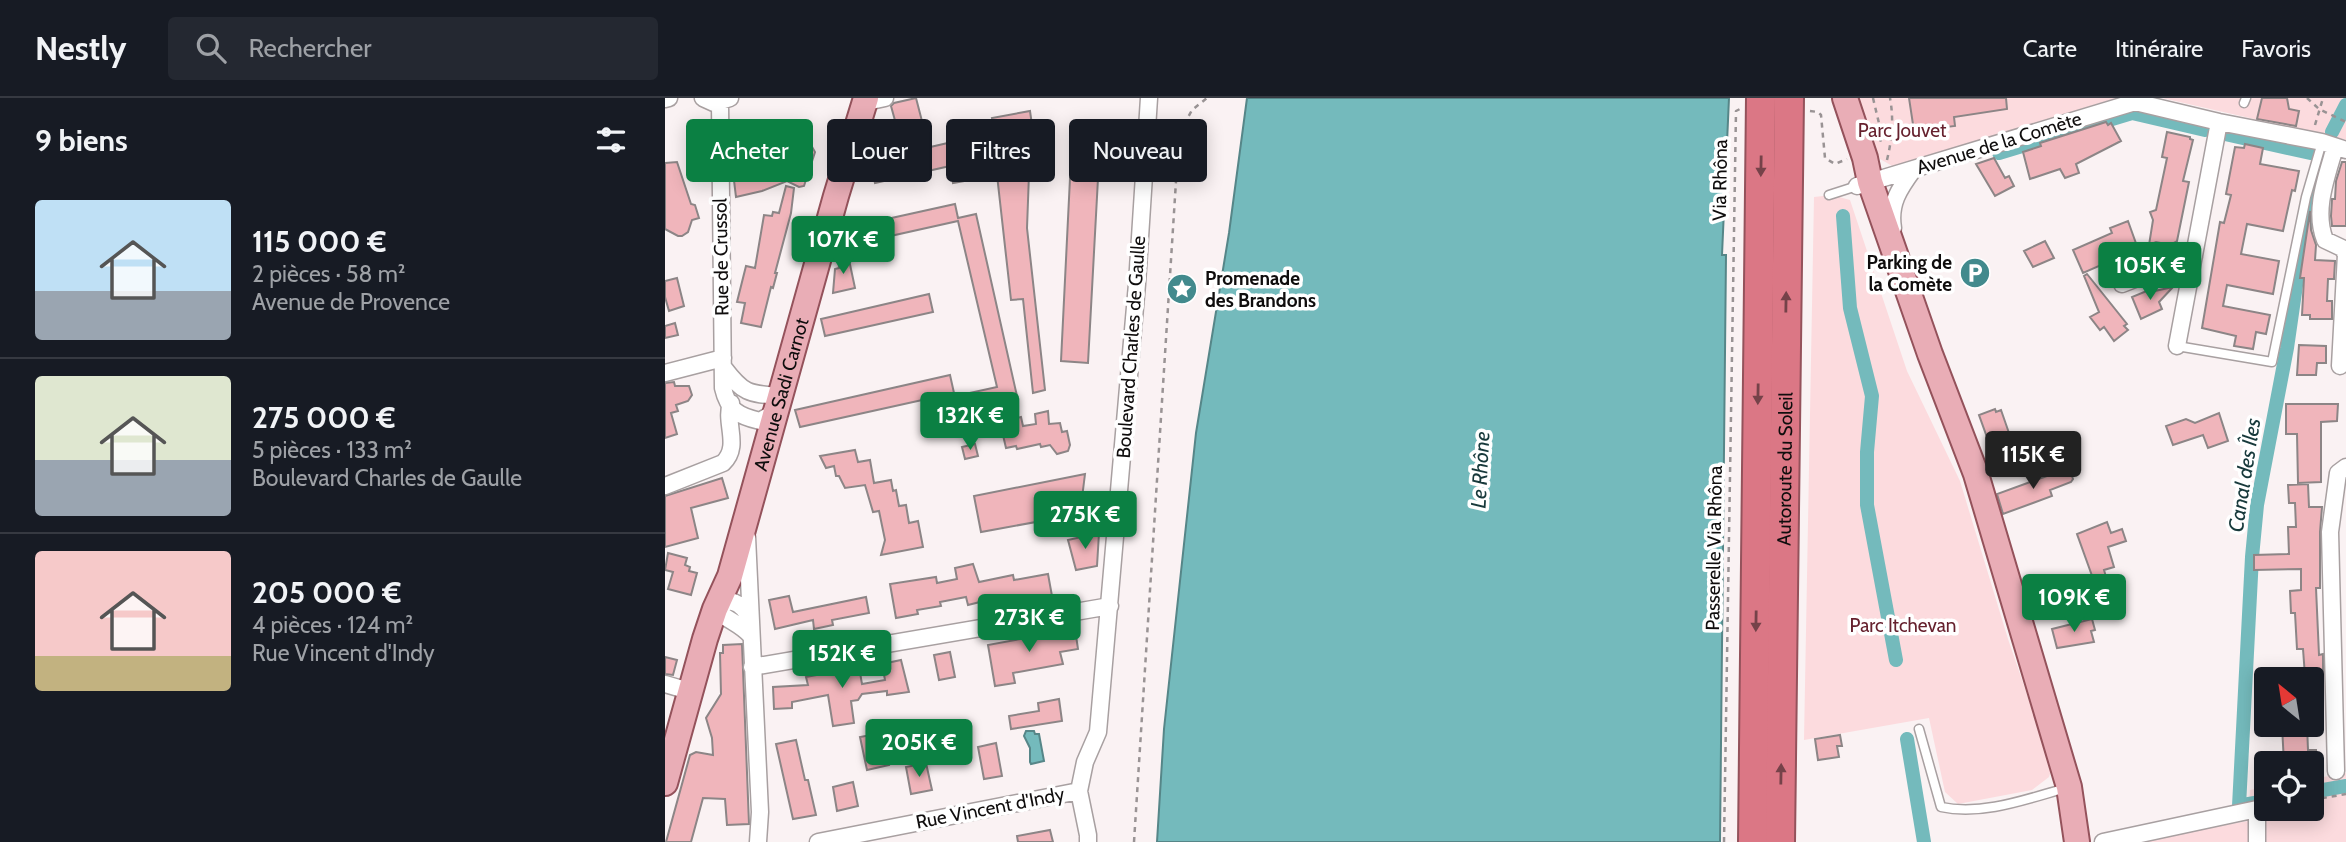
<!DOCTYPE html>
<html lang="fr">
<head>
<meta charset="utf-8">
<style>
	:root { --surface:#171b24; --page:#242831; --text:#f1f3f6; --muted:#9ea1a6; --line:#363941; --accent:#0b8043 }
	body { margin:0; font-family:Cabin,sans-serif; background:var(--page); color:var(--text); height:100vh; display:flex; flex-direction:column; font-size:26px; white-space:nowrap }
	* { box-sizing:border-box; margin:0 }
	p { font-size:23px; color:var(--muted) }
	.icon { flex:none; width:38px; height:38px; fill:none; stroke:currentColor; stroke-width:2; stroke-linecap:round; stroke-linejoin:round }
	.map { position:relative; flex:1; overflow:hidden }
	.details { display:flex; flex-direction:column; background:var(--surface); width:665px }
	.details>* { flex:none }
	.hud { position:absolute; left:21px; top:21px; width:665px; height:63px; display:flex; gap:14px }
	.needle { width:46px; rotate:330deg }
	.tools { position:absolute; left:1589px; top:569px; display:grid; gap:14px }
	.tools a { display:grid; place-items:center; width:70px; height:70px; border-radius:7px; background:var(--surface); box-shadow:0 4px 18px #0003; font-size:35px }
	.price { position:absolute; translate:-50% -60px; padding:0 16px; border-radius:7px; background:var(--accent); color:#fff; font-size:23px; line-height:46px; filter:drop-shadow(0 2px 4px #0008) }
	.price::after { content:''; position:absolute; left:50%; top:42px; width:21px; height:16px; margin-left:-10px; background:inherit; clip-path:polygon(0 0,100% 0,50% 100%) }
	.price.on { background:#222; color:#fff }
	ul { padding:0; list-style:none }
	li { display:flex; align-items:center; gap:21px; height:175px; padding:0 35px }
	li+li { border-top:2px solid var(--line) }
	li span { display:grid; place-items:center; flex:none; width:196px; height:140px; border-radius:7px; color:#555 }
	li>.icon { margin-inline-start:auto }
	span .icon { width:84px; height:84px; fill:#fffc; stroke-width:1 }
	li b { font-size:30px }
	h2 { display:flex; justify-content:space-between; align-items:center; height:84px; padding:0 35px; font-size:30px }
	.chip { padding:0 24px; border-radius:7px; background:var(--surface); box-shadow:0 4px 18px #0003; font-size:24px; line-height:63px }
	.chip.on { background:var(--accent); color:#fff }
	header { display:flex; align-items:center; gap:42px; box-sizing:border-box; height:98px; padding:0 35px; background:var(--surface); border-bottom:2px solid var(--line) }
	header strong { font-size:33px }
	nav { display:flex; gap:38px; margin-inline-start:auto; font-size:24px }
	.search { width:490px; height:63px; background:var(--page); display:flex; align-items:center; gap:18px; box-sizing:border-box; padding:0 24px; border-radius:7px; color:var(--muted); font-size:26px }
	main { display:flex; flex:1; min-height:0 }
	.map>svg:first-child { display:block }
</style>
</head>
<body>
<header>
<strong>Nestly</strong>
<div class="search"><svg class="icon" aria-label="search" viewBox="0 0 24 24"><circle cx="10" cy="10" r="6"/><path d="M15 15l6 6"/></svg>Rechercher</div>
<nav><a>Carte</a><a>Itinéraire</a><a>Favoris</a></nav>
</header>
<main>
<section class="details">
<h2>9 biens<svg class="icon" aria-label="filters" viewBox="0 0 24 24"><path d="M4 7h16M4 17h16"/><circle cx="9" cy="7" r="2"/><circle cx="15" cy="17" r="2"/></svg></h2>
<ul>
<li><span style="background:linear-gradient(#bfe0f5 65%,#9aa5b1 0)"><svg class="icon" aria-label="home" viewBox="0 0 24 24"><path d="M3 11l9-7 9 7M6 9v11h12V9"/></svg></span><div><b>115 000 €</b><p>2 pièces · 58 m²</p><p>Avenue de Provence</p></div></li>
<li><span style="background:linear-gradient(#dfe7d0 60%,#9aa5b1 0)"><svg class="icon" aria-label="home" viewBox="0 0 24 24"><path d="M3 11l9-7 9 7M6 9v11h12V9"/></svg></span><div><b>275 000 €</b><p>5 pièces · 133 m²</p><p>Boulevard Charles de Gaulle</p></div></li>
<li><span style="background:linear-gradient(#f6c9c9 75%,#c2b280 0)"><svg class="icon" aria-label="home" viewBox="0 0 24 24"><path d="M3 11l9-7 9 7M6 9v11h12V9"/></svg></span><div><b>205 000 €</b><p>4 pièces · 124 m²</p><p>Rue Vincent d'Indy</p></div></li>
</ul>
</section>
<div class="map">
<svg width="1681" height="744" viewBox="0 0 1681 744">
	<rect width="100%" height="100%" fill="#faf2f3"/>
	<!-- green -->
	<path fill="#fcdbde" d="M1190,0H1451L1229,69L1215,61Z
		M1497,0H1681V42Z
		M1167,97L1185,102L1242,273L1295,383L1343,541L1387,669L1384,679L1367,692L1293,706L1280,694L1264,620L1139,642L1149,99Z
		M1681,675V744H1465L1583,723L1585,692L1601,689V710H1647V681Z"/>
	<!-- water -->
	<path fill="#74babc" stroke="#568688" stroke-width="2" d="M582,0H1064L1057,157H1061L1055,744H492L499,631L531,335L564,135Z
		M361,633H369L370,636H374L379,663L366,666L365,664V650L359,638Z"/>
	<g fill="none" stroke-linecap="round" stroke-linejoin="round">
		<!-- canal -->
		<path stroke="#74babc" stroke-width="14" d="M1667,34L1681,7
			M1560,36L1650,56
			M1334,55L1467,15L1540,32
			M1178,118L1185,210L1207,298L1202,354V407L1231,562
			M1242,641L1259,744
			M1647,694L1681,688
			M1578,707L1601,703
			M1574,708L1587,459L1592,407L1622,250L1640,125L1653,87"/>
	</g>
	<!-- building -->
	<path fill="#f0b5bb" stroke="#8c8586" stroke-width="2" d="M251,0L258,27L243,31L248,53L287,44L285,37L304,33L311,68L336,63L327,20L365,13L370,48L365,49L362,130L380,292L368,295L358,201L346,202L332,77L288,85L285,68L210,85L205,63L239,55L226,8L229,5Z
		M1244,0H1341L1342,11L1289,19L1290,28L1249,33Z
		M1597,0H1622L1624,11L1634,13L1631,28L1592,21Z
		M1441,24L1443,27L1446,25L1456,43L1411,66L1414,75L1400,80L1395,71L1365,81L1358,54L1376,48L1375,45Z
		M1502,34L1525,39V41L1528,42L1518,83L1524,84L1512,143L1505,147L1491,144L1484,147L1488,122L1485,114L1491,112L1502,60L1497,59Z
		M1580,46L1598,50L1595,66L1634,73L1630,93L1627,92L1618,133L1582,126L1576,156L1614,163L1608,196L1562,187L1558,208L1605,217L1601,236L1591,234L1588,251L1569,248L1571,238L1537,230L1555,124L1559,125L1566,97L1561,96L1570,49L1579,50Z
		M146,47L150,54L139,88L134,89L122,83L97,93L71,99L68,74L75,73V70L105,62L124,48Z
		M406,60L434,62L423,265L396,263Z
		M1329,60L1340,80L1344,78L1349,88L1330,98L1311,66Z
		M12,64L26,106L30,107L34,120L27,122L23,134L17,138H13L0,131V65Z
		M1677,64H1681V128H1667L1666,118L1667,101H1670L1671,83Z
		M121,88L129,90L126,115L110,175H112L108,190L106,189L96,229L76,225L80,205L72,204L81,168L90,170L99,117L107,118L108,114L114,115Z
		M290,106L293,120L311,116L352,298L303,310L300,296L332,289L293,123L185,147L181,130Z
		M1645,113L1646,132L1651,147L1650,162L1670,163L1669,181H1663L1662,203H1667V221H1645V217H1637L1639,180H1635Z
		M1463,123L1473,151L1418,175L1408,152L1447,135L1445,130Z
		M1380,143L1389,160L1368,169L1359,153Z
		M183,157L190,190L168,195L170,171L174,170L173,159Z
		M1422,176L1462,226L1459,228L1463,232L1449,243L1439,229L1435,232L1425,219L1434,214L1419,178Z
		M12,180L19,208L4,213L0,199V183Z
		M1508,189L1494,204L1497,211L1476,221L1467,199L1484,192L1485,194Z
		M264,196L268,214L160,238L156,221Z
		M10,225L13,237L0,240V228Z
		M1634,247L1661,248V265H1652L1651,277H1632Z
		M285,277L289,295L135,329L130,312Z
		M9,284L10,288H24L27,297L23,303L11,307L13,313L6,315L12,336L0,340V285Z
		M1621,306H1673L1672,323L1656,324V384L1633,385L1632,336H1621Z
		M1330,311L1331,314L1336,312L1344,335L1323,342L1314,317Z
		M383,313L384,326L395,325L397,334L402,333L405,347L403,353L392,356L385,347L376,349L375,346L352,351L351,348L341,350L335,324L356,319L358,328L371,326L370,316Z
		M1554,315L1563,343L1543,350L1538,337L1508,347L1501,328L1521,321L1530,325Z
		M310,346L313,358L300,361L297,349Z
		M190,352L193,364L205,362L209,385L226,382L228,393L231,392L234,408L241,407L244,425L253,423L258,449L216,457L220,442L214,413L208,414L200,387L180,390L174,378H171L169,368L161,370L155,358Z
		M1404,370L1408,381L1406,384L1385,392L1387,398L1338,416L1332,396Z
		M420,376L415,416L316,434L309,398Z
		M57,380L63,400L26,410L33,440L0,449V398Z
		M1643,386L1644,409H1657L1655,434V490H1651L1654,557L1658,556V576L1640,578L1638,551H1632L1630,515H1626L1625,493L1636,492V471L1589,472V457L1624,456L1623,429H1631L1630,405H1624L1623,387Z
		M1442,424L1446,435L1457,431L1461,443L1443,449L1449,469L1439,472L1442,482L1430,486L1412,436Z
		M434,435L432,468L411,472L403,442Z
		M3,455L22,460L20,467L25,469L24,473L32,475L26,497L3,491L8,474L0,472Z
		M308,466L314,484L348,477L349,482L383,476L387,498L337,507L335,499L303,507L301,499L275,504L276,508L252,512L253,516L231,520L225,486L271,479L272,485L292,481L290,470Z
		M124,498L128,514L201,499L204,515L167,522L168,527L149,531L148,522L110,531L104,502Z
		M1427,521L1430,532L1426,533L1429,544L1392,550L1387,531Z
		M410,531L413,551L395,554L398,566L348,575L350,585L330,588L323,547Z
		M77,546L84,726L62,727L60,701L38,700L26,744H1L25,657L31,654L48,657L47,640L41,620L56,596L55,555H58V547Z
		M285,554L290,579L274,582L269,557Z
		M0,559L12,562L8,577L0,576Z
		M236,562L244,594L222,597V593L197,596L193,602L186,603L189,625L168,628L163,597L127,604V610L109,611L108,589L143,587L141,579L194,569L197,586L220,582L217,566Z
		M1657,598L1658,618L1647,619V599Z
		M394,601L397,623L346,631L344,618L374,613L373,605Z
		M1642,627L1643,652H1651L1652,665H1619L1617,628Z
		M217,635L224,667L202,672L195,639Z
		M1175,637L1177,648H1172L1174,659L1153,662L1150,641Z
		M131,642L140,682H143L151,717L128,721L111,646Z
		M331,645L337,678L319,681L313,649Z
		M261,665L267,692L246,696L241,669Z
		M188,684L193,708L172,713L168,689Z
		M385,732L388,744H353L352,738Z"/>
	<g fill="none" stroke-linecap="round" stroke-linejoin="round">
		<!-- service casing -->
		<g stroke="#a8a0a1" stroke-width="11">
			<path id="service" d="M1579,5L1581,0
				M1164,97L1192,88
				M1512,248L1607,264L1641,99L1657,44
				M1254,631L1276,709C1317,718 1362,701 1401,690"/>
		</g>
		<!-- minor casing -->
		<g stroke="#a8a0a1" stroke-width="19">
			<path id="minor" d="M38,0L49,5L65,0
				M0,1L4,0
				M200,1L206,3L220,0
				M55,5L58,290C63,312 73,318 95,323L105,317L115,298C83,296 78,295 59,270
				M1670,49C1662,78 1648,112 1660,142L1677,150L1681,156L1675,268
				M1192,88L1470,4L1554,24L1657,44L1681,52
				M1228,130C1224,106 1234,91 1248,72
				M1457,186L1529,158
				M1512,248L1554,24
				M0,275L58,260
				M0,388L58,365C76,348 59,325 66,305
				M82,439L95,714L93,744
				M86,524C81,513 77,506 65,503L50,511C61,522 76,526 86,538
				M87,569L445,508
				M0,586L24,593
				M1671,673L1665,434L1673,375L1681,369
				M153,744L414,693
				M423,744V737L414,693L420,664L433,634L472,186L484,0
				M1438,744L1592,711V744"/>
		</g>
		<!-- primary casing -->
		<g stroke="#94525b" stroke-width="28">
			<g id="primary">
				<path d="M1180,0L1200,60L1205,84L1265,256L1311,376L1404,689L1412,744"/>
				<path id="s1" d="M0,685L40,541L50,511L65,478L171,98L201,0"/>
			</g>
		</g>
		<!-- motorway casing -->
		<g stroke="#94525b" stroke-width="32">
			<g id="motorway">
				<path d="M1088,744L1096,0"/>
				<path id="s2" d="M1115,744L1124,0"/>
			</g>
		</g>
		<!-- path -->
		<path stroke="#999394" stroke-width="2.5" stroke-dasharray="5 5" stroke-linecap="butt" d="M1208,0L1217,38L1215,44
			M1642,0L1654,11L1681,24
			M1145,13L1153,14L1156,17L1160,60L1170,66L1182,61
			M1650,27L1658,0
			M1222,62C1227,41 1229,22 1225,0
			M1647,702L1681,696
			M469,744L514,36L527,12L542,0
			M1059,744L1071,13L1075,11"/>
		<!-- service -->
		<use href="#service" stroke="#fff" stroke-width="8"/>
		<!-- minor -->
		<use href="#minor" stroke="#fff" stroke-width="16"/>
		<!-- primary -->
		<use href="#primary" stroke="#e9adb6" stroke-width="24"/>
		<!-- motorway -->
		<use href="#motorway" stroke="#db7785" stroke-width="28"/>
	</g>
	<!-- one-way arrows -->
	<defs><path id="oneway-solid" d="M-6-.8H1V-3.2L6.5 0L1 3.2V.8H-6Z" transform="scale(1.75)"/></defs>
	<g fill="#754249">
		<use href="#oneway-solid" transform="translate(1096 68) rotate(91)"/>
		<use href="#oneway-solid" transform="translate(1121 204) rotate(-89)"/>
		<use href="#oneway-solid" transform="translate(1093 296) rotate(91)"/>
		<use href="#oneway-solid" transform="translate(1091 523) rotate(91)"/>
		<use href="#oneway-solid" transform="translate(1116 676) rotate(-89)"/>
	</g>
	<!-- icons -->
	<defs>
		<g id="parking-disc" transform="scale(1.575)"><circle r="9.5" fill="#428a8d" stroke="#fff"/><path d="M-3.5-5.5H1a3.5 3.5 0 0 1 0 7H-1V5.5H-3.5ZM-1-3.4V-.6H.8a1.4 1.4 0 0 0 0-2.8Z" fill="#fff"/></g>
		<g id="sight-disc" transform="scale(1.575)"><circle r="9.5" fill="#428a8d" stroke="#fff"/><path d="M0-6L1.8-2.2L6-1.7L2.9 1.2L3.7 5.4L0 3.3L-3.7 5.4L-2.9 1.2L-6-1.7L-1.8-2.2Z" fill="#fff"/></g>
	</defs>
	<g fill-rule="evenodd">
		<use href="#parking-disc" x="1310" y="175"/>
		<use href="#sight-disc" x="517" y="191"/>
	</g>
	<g text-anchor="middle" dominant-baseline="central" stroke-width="7" stroke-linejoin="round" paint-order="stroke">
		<!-- park labels -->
		<g font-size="19" fill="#66212e" stroke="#fff">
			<text x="1237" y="32">Parc Jouvet</text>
			<text x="1238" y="527">Parc Itchevan</text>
		</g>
		<!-- street labels -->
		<g font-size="19" fill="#0f0d0d" stroke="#fff">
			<text transform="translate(1334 45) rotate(-17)">Avenue de la Comète</text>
			<text transform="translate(1055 82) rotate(-89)">Via Rhôna</text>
			<text transform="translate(56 159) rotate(-91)">Rue de Crussol</text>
			<text transform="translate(466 249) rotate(-86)">Boulevard Charles de Gaulle</text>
			<text stroke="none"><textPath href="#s1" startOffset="406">Avenue Sadi Carnot</textPath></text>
			<text stroke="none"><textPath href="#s2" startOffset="373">Autoroute du Soleil</textPath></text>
			<text transform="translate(1049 450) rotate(-89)">Passerelle Via Rhôna</text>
			<text transform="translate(325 710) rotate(-11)">Rue Vincent d'Indy</text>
		</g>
		<!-- poi labels -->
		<g font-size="19" font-weight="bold" fill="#0f0d0d" stroke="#fff" text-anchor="end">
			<text x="1287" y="164">Parking de<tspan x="1287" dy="22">la Comète</tspan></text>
			<text x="540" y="180" text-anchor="start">Promenade<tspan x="540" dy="22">des Brandons</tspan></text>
		</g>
		<!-- water labels -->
		<g font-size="21" font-style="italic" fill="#17393b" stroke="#fff">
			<text transform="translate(815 372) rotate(-87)">Le Rhône</text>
			<text transform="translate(1579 377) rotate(-81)">Canal des Îles</text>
		</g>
	</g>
</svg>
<div class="tools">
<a><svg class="needle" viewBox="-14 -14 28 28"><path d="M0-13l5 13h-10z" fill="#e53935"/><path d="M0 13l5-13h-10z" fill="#9ea1a6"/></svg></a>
<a><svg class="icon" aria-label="locate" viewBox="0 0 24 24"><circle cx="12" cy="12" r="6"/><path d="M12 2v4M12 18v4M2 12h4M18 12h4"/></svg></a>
</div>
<b class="price" style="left:178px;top:178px">107K €</b>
<b class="price" style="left:1485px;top:204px">105K €</b>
<b class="price" style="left:305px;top:354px">132K €</b>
<b class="price on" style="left:1368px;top:393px">115K €</b>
<b class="price" style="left:420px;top:453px">275K €</b>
<b class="price" style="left:1409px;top:536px">109K €</b>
<b class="price" style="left:364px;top:556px">273K €</b>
<b class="price" style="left:177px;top:592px">152K €</b>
<b class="price" style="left:254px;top:681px">205K €</b>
<div class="hud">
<a class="chip on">Acheter</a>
<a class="chip">Louer</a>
<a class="chip">Filtres</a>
<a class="chip">Nouveau</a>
</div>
</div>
</main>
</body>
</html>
